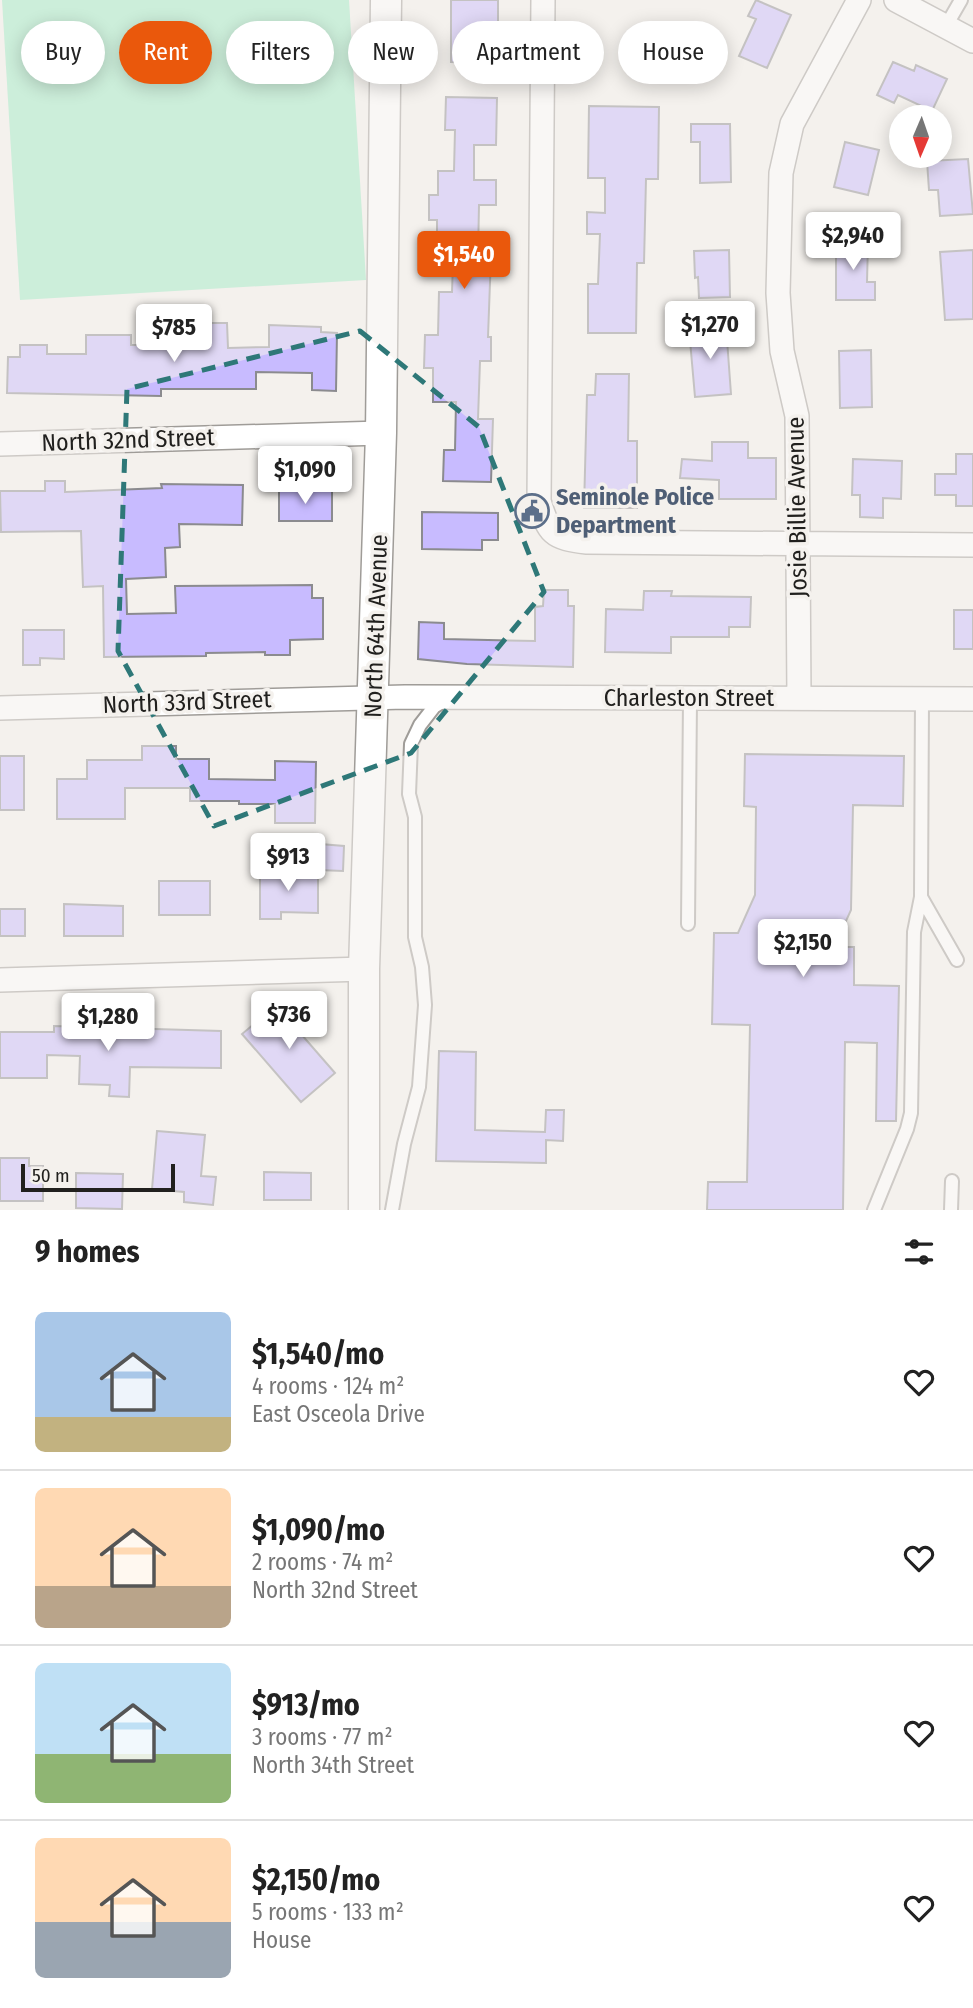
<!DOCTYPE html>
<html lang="en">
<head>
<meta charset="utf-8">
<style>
	:root { --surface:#fff; --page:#f6f6f6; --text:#222; --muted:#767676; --line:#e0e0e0; --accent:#ea580c }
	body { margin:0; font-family:"Fira Sans Condensed",sans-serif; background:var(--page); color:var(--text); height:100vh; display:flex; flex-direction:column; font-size:26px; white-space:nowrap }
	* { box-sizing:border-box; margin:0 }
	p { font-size:23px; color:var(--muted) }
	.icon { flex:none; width:38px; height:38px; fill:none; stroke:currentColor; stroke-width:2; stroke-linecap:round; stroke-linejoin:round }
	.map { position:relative; height:1210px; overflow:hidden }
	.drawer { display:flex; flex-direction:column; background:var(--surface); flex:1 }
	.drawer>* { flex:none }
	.hud { position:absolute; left:21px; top:21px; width:931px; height:63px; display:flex; gap:14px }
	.needle { width:46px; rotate:182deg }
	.tools { position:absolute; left:889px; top:105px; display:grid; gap:14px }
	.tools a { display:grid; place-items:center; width:63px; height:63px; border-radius:50%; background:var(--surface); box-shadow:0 4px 18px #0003; font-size:35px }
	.scale { position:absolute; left:21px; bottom:18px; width:154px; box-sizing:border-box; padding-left:7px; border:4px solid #21201e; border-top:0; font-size:19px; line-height:24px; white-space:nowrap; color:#21201e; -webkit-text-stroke:5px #f4f1ed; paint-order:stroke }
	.price { position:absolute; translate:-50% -60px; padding:0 16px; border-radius:7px; background:#fff; color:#222; font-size:23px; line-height:46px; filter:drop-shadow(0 2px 4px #0008) }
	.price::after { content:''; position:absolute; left:50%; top:42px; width:21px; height:16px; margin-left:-10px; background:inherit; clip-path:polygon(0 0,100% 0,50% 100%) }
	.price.selected { background:var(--accent); color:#fff }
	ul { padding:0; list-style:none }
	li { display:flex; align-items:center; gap:21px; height:175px; padding:0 35px }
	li+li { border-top:2px solid var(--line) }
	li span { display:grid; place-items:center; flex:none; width:196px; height:140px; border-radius:10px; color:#555 }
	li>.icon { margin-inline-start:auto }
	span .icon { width:84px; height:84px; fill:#fffc; stroke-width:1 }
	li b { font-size:30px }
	h2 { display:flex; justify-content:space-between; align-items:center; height:84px; padding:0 35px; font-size:30px }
	.chip { padding:0 24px; border-radius:32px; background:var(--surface); box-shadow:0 4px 18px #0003; font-size:24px; line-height:63px }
	.chip.selected { background:var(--accent); color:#fff }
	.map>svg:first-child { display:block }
</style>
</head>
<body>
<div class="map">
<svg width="973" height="1210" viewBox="0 0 973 1210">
	<rect width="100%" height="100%" fill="#f4f1ed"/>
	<!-- pitch -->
	<path fill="#9ceac4" d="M2,0H349L366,280L20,300Z"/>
	<!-- building -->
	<path fill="#c8bbff" stroke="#8b8b8f" stroke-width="2" d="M451,0H498V22H492V63L451,62Z
		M756,0L791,15L767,68L739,56L756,19L748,16Z
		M893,62L914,71L916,65L947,79L932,111L898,95L894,103L877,95Z
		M446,97L497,98L496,145H474V180H496V205H479L478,255H491L488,337H491V361H480L478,419H493L491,482L443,481L444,450H455L456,402H433V368H424L425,335H438L439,292H452L454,234H437V220H429V195H438V171H454L455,130H445Z
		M589,106L659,107L658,179H646L644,263H637L636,333H588V284H598L600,234H587V212L605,213V178H588Z
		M691,124H730L731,182L700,183V142H691Z
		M845,142L879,150L868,195L834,187Z
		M968,159L973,214L940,216L938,190H929L927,161Z
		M836,242H868L867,282H875V300H836Z
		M729,250L730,297L699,298L698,277L695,278L694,251Z
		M973,250V319L945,320L940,252Z
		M210,323H227L228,348L269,347V325L321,327V332L337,333L336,391L312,390V373L256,372V389H161V396L7,393L8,357H20V345H47V354H86V335H131V345H210Z
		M726,326L731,394L695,397L689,329Z
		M871,350L872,407L840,408L839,351Z
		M596,374H629L628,441H637V508H584L587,395H595Z
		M712,442H748V458H776V499H719V480L680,478L682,459L712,461Z
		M956,454H973V506H956V495H935V474H956Z
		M853,459L902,461L901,499L883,498V518L860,517V495H852Z
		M45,481H65V492L162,488L161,484L243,485L242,525L179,524L180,547L165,548L166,577L126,579L127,614L176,613L175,586L312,585V598H323V639L290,640V655H265V652L206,653V656L104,657L103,586L83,587L81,531L1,532L0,491H45Z
		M279,490H332V521H279Z
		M422,512L498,513V540H482V550L422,549Z
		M544,590H568V606H574L573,667L467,664L418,659L419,622L444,623V639L535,641V607L543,606Z
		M644,591H672L671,596L751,597L750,627H729V637H671V653L605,652L606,609L643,610Z
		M954,610H973V649H954Z
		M23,630H64V659L40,658V665H23Z
		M142,746H176V759H209V779L275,780V761L316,762L315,823H275V804H239V801H190V788H125V819H57V779H87V760H142Z
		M745,754L904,756L903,806L853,805L851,910L834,947H854V985L899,986L896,1121H876L877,1043L845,1042L843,1210H707L708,1182H747L750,1025L712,1024L714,933H738L755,895L756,807L744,806Z
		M0,756H24V810H0Z
		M320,844L344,846L343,871L319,870Z
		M260,871L318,872V913L281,912V919H260Z
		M159,881H210V915H159Z
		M64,904L123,906V936H64Z
		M0,909H25V936H0Z
		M285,998L302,1018L294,1026L335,1073L301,1102L242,1034Z
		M54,1026L221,1031V1068L130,1067L129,1097L109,1096L110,1085L79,1084L80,1056L47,1055V1078H0V1032H54Z
		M439,1051L476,1052L475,1130L545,1132L546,1110H564L563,1141L546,1140V1163L436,1161Z
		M157,1131L205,1135L201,1176L216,1177L213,1205L184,1202V1192L152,1189Z
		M0,1158H29V1166H43V1201H0Z
		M264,1172L311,1173V1200H264Z
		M76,1173L123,1174L122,1209L76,1208Z"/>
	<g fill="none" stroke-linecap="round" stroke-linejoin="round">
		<!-- service casing -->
		<g stroke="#9f9c98" stroke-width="16">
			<path id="service" d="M946,26L961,0
				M921,897L957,960
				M688,924L690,700
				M392,1210L404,1144L419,1087L425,1005L422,967L415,937V817L409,794L411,744L420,725L434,707L447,699
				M874,1210L907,1129L911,1113L914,932L921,897L922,699
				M951,1210L952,1181"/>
		</g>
		<!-- minor casing -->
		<g stroke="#9f9c98" stroke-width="26">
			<path id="minor" d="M543,0L539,501C549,534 552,538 587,542L973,545
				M896,0L973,41
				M0,444L381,433
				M799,698L797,416L782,351L778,293L781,173L792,124L859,0
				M0,708L405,697L973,699
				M0,980L364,969"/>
		</g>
		<!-- tertiary casing -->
		<g stroke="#9f9c98" stroke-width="33">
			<path id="tertiary" d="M364,1210V969L381,433L386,0"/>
		</g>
		<!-- service -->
		<use href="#service" stroke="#fff" stroke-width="12"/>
		<!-- minor -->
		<use href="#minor" stroke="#fff" stroke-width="23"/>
		<!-- tertiary -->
		<use href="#tertiary" stroke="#fff" stroke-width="30"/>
	</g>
	<!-- marked area -->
	<path d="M0 0H973V1210H0ZM360,331L479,427L544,592L411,753L214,826L118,651L127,389Z" fill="#f4f1ed" fill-opacity=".55" fill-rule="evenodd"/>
	<path fill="none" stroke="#2e7878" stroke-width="5" stroke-dasharray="14 9" stroke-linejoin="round" d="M360,331L479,427L544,592L411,753L214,826L118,651L127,389Z"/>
	<!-- icons -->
	<defs>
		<g id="civic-ring" transform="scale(1.75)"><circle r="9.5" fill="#f4f1ed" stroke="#5c6f8a" stroke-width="1.5"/><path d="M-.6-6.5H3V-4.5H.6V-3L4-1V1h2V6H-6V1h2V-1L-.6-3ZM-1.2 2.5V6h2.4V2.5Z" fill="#5c6f8a"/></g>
	</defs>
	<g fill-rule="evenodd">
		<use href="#civic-ring" x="532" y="511"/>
	</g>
	<g text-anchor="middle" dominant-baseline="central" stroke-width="7" stroke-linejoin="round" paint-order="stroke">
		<!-- street labels -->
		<g font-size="24" fill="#21201e" stroke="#f4f1ed">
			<text transform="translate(128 440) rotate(-2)">North 32nd Street</text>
			<text transform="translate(797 507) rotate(-91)">Josie Billie Avenue</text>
			<text transform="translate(376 626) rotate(-88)">North 64th Avenue</text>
			<text x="689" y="698">Charleston Street</text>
			<text transform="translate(187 702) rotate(-2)">North 33rd Street</text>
		</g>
		<!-- service labels -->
		<g font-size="24" font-weight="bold" fill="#4e5e75" stroke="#f4f1ed" text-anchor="start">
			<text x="556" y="497">Seminole Police<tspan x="556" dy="28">Department</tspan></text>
		</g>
	</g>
</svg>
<div class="tools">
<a><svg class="needle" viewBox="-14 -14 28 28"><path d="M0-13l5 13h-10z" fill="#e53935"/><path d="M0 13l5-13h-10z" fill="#767676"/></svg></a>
</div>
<div class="scale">50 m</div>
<b class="price" style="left:853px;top:272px">$2,940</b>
<b class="price selected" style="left:464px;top:291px">$1,540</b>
<b class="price" style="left:710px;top:361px">$1,270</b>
<b class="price" style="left:174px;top:364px">$785</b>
<b class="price" style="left:305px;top:506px">$1,090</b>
<b class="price" style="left:288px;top:893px">$913</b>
<b class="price" style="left:803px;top:979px">$2,150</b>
<b class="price" style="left:289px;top:1051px">$736</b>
<b class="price" style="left:108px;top:1053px">$1,280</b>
<div class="hud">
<a class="chip">Buy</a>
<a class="chip selected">Rent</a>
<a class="chip">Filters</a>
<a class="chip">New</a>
<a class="chip">Apartment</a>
<a class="chip">House</a>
</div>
</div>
<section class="drawer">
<h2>9 homes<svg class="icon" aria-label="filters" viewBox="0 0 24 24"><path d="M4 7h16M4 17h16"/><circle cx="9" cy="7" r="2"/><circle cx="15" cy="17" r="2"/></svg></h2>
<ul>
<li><span style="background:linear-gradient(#a9c7e8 75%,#c2b280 0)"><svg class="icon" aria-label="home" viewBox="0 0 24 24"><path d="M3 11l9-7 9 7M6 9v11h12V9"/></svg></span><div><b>$1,540/mo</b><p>4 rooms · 124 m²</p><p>East Osceola Drive</p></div><svg class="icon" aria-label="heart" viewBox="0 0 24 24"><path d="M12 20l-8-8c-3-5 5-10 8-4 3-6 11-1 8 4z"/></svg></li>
<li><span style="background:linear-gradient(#ffd9b3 70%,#b9a48a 0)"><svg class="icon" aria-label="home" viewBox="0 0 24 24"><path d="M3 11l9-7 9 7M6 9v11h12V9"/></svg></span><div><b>$1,090/mo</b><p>2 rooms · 74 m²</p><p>North 32nd Street</p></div><svg class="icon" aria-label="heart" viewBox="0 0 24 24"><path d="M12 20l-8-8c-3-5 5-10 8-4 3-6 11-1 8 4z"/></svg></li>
<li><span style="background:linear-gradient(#bfe0f5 65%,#8fb573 0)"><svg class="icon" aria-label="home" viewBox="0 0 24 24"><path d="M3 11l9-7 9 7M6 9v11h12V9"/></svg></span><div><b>$913/mo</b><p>3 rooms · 77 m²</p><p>North 34th Street</p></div><svg class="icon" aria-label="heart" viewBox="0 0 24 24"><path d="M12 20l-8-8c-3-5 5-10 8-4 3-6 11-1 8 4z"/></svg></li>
<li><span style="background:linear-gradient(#ffd9b3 60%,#9aa5b1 0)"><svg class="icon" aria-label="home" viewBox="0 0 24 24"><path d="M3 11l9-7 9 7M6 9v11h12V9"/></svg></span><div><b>$2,150/mo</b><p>5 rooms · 133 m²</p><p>House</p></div><svg class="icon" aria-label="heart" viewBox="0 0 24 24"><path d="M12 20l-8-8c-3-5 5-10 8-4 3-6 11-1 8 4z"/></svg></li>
</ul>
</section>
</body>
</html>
